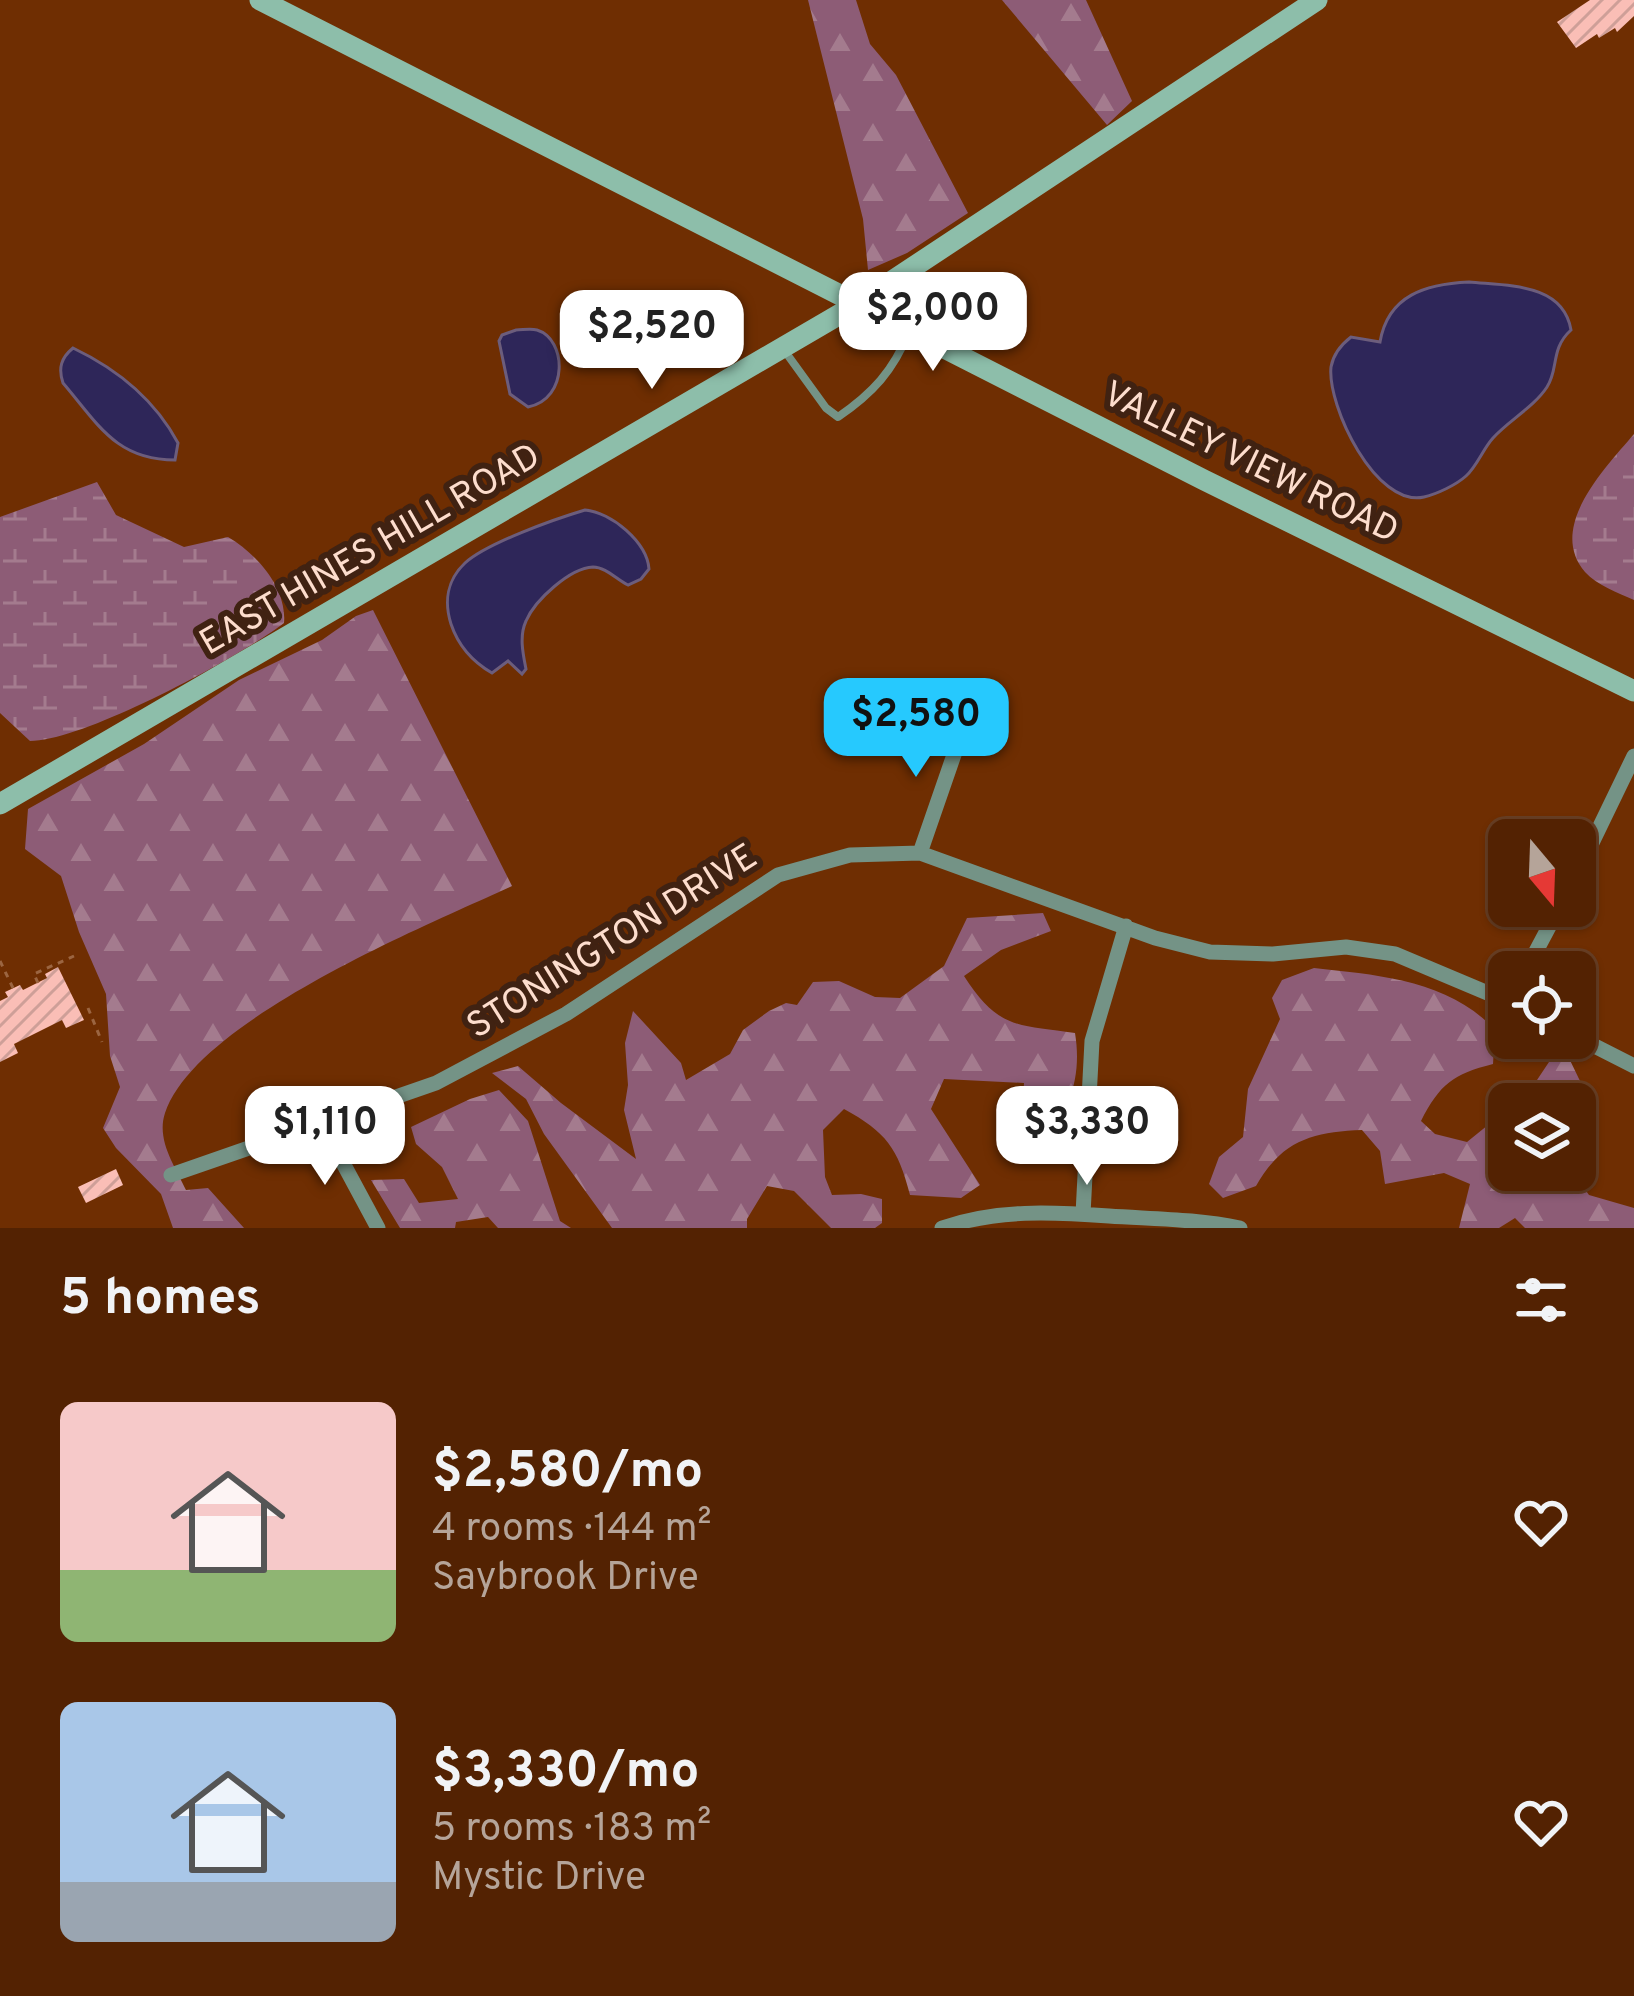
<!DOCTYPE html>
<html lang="en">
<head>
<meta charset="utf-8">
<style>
	:root { --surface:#532202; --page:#5c2f11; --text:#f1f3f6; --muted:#b5a499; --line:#693f24; --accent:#26c9fe }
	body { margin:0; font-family:Overpass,sans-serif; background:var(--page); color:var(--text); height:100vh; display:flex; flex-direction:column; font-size:45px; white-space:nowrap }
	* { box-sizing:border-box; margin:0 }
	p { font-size:39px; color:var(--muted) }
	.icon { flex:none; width:66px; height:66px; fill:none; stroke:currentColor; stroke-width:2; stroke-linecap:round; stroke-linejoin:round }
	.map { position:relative; height:1228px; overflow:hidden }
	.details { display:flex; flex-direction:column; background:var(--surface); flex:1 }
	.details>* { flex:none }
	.needle { width:78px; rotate:161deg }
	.tools { position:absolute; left:1488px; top:819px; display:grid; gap:24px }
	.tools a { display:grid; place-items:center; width:108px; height:108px; border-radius:18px; background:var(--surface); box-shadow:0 3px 9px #0004,0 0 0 3px var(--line); font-size:60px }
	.price { position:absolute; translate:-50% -102px; padding:0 27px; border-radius:24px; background:#fff; color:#222; font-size:39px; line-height:78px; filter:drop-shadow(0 3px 6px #0008) }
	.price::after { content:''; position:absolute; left:50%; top:72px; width:36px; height:27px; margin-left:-18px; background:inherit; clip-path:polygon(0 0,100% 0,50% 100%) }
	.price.active { background:var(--accent); color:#111 }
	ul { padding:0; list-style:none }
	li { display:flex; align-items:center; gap:36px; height:300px; padding:0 60px }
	li span { display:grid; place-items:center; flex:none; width:336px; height:240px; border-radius:18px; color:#555 }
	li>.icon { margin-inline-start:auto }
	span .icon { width:144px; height:144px; fill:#fffc; stroke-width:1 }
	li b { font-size:51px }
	h2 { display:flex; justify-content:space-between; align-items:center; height:144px; padding:0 60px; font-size:51px }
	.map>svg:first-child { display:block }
</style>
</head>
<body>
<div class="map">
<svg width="1634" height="1228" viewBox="0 0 1634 1228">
	<defs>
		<pattern id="forest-firs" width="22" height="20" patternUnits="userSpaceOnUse" patternTransform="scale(3)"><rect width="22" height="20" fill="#8d5c76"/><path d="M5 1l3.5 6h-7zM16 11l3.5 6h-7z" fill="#a47b8e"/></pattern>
		<pattern id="wetland-marsh" width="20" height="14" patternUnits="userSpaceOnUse" patternTransform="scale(3)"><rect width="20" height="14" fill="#8d5c76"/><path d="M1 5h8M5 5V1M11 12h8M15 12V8" fill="none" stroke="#a47b8e"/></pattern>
		<pattern id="building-hatch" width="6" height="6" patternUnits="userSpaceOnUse" patternTransform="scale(3)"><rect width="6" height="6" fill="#fabeb6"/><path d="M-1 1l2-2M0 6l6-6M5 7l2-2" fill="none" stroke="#ce9f98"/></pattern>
	</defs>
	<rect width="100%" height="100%" fill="#6f2e02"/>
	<!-- forest -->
	<path fill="url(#forest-firs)" d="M808,0H856L870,44L896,75L968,213L907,253L868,270L863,219Z
		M1002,0H1086L1132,101L1107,125Z
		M373,610L512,886C425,926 196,1020 165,1113C156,1140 175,1166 186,1190L208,1188L244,1228H173L161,1194L116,1148L103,1128L120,1087L110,1056L106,994L79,932L61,876L25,849L28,809L144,744L239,680L322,640L356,616Z
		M1043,913L1051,931L1001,950L964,976C998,1029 1017,1025 1075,1033C1082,1076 1070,1106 1048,1143L1010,1141L1023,1100L1024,1083L944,1079L931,1109L980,1185L961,1198L910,1195C898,1148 886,1132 844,1109L823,1130L825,1177L832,1195L861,1194L882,1199V1223L875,1228H831L794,1191L767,1186L747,1219V1228H612L544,1134L526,1099L492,1073L518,1066L561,1103L636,1159L624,1110L628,1085L625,1043L633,1011L681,1063L686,1080L730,1054L743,1030L769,1011L786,1003L797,1005L813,982L839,981L875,997L900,998L944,966L967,918Z
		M1314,968C1378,975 1449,980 1495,1030L1493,1064C1453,1074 1440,1084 1421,1121L1435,1134L1467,1142L1509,1108V1170H1571L1589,1195L1634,1208V1228H1525L1515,1218L1499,1228H1459L1470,1184L1444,1173L1385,1184L1380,1151L1362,1130C1313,1132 1282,1140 1256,1186L1223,1198L1209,1184L1219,1157L1243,1137L1248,1089L1280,1019L1272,998L1282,980Z
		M1567,1054L1580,1081L1562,1104H1514L1529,1092L1553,1056Z
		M499,1090L528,1121L560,1221L571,1228H498L488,1217L456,1222L455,1228H400L371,1180L404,1179L419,1203L458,1199L442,1167L416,1144L411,1127L470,1099Z"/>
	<!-- wetland -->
	<path fill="url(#wetland-marsh)" d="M1634,434V600C1618,593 1597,585 1585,572C1546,527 1607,466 1634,434Z
		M97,482L116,515L184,547L228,537C257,554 287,588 284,623C238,658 84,741 30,741L0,713V517Z"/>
	<!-- water -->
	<path fill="#2e2659" stroke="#6c5d7c" stroke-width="3" d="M1469,282C1508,286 1563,283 1571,330C1550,349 1559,369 1547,387C1534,407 1508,421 1493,438C1483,449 1477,466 1466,476C1456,485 1437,494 1424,497C1376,508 1327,406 1331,367C1333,355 1342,344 1351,337L1380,342C1388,295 1426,284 1469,282Z
		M516,330C523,330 530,328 537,330C567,339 569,399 528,407L510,394L499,341L502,335Z
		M73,348C117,369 155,400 178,443L175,460C116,460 98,424 63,383C58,368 61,358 73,348Z
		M585,510C611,512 647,542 649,569L641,579L628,585C617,580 606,567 593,567C570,568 535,600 526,621C519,636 523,654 526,669L522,674L508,661L492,673C473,662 458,645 451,624C444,602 447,580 465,563C487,543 555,519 585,510Z"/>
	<!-- building -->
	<path fill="url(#building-hatch)" d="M1590,0H1634V16L1617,32L1615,28L1599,38L1597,34L1576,48L1557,22Z
		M58,967L84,1020L66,1028L62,1020L14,1044L18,1053L0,1062V1001L8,997L5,992L20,985L23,990L47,978L45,974Z
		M116,1169L123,1185L86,1203L78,1187Z"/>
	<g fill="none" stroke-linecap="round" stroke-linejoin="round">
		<!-- path -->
		<path stroke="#9b6541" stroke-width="3" stroke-dasharray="6 6" stroke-linecap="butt" d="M0,961L13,988
			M38,983L34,974L74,956
			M88,1008L102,1042"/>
		<!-- lane -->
		<path stroke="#749386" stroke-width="8" d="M784,350L826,408L838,417C873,393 893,371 909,332"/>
		<!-- street -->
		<path stroke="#749386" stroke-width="15" d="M920,853L965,723
			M1575,878L1634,756
			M1525,972L1560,906
			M1575,1036L1634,1066
			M322,1124L378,1228
			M171,1175L436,1083L566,1014L778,875L850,855L920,853L1155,938L1210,952L1273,954L1346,947L1395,954L1509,1002
			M1083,1214L1092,1041L1126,926
			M942,1228C996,1209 1053,1212 1109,1216C1153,1219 1197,1219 1240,1228"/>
		<!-- secondary -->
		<path stroke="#8dbeaa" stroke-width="21" d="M260,0L1204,480L1634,691
			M0,804L859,303L1317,0"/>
	</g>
	<g text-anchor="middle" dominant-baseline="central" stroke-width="12" stroke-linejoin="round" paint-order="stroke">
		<!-- street labels -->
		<g font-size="36" fill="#fdddcd" stroke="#402212">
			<text transform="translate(1250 464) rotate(26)">VALLEY VIEW ROAD</text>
			<text transform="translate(371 551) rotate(-30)">EAST HINES HILL ROAD</text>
			<text transform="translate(613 943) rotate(-32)">STONINGTON DRIVE</text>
		</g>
	</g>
</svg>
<div class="tools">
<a><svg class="needle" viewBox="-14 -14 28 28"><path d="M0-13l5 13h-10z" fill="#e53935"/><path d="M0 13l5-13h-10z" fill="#b5a499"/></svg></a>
<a><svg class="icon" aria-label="locate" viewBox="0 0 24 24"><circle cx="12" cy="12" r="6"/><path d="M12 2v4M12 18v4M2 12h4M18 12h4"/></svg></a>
<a><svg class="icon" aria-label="layers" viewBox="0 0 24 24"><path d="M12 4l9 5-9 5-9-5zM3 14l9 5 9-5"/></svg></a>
</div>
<b class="price" style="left:933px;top:374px">$2,000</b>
<b class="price" style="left:652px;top:392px">$2,520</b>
<b class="price active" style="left:916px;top:780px">$2,580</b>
<b class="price" style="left:325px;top:1188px">$1,110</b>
<b class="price" style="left:1087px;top:1188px">$3,330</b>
</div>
<section class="details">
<h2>5 homes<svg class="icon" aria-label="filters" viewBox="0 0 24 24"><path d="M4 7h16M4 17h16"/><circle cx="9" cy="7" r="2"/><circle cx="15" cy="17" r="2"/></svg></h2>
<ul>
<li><span style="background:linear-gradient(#f6c9c9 70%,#8fb573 0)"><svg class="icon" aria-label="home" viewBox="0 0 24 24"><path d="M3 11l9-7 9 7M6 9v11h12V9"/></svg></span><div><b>$2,580/mo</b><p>4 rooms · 144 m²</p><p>Saybrook Drive</p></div><svg class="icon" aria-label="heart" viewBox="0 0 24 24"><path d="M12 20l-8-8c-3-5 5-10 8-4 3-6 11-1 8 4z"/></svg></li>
<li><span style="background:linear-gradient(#a9c7e8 75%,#9aa5b1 0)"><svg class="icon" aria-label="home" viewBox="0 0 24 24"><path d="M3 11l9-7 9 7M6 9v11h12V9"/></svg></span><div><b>$3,330/mo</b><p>5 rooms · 183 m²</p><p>Mystic Drive</p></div><svg class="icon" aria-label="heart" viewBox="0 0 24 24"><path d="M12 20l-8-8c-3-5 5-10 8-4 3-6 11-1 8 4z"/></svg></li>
</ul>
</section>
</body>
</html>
